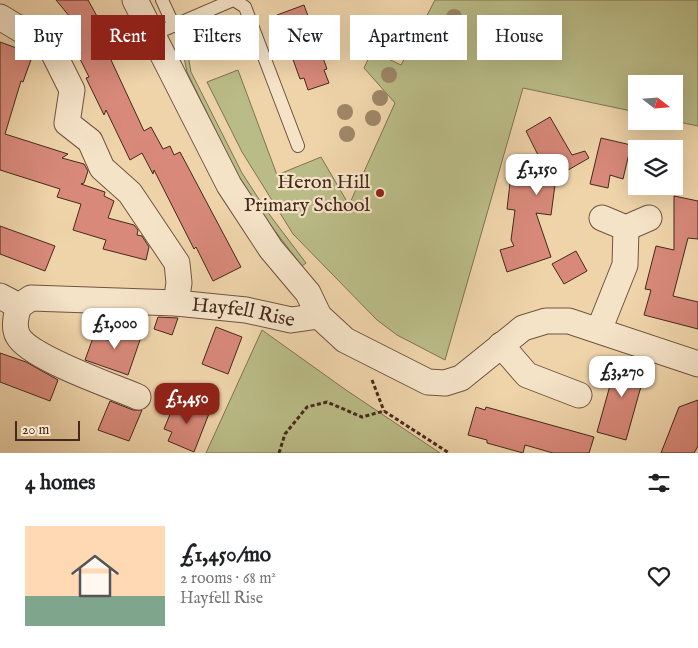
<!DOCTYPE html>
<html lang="en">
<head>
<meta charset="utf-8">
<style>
	:root { --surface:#fff; --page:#f6f6f6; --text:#202124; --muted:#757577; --accent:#8f2418 }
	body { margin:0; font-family:"IM FELL English",serif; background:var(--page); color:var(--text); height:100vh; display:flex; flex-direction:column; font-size:19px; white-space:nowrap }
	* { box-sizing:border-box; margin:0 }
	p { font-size:16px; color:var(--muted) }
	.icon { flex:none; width:28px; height:28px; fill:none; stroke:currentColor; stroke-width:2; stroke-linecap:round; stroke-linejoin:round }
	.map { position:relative; height:453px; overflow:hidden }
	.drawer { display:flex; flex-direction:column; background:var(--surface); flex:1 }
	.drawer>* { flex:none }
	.guide { position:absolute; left:15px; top:15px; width:669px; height:45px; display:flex; gap:10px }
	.needle { width:32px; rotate:107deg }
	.controls { position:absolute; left:628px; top:75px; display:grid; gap:10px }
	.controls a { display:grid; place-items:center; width:55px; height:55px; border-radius:0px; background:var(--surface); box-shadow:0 5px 20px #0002; font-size:25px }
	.scale { position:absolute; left:15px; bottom:12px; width:65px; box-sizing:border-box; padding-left:5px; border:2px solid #45291c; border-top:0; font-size:14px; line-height:18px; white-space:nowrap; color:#45291c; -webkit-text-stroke:4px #f5e3c8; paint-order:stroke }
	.price { position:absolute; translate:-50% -42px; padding:0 11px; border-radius:10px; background:#fff; color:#222; font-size:16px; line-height:32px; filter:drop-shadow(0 1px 2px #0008) }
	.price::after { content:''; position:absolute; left:50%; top:30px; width:15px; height:11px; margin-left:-8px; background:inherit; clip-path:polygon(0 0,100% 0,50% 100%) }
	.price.on { background:var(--accent); color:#fff }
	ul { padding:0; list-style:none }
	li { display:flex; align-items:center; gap:15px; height:125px; padding:0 25px }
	li span { display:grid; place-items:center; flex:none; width:140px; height:100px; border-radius:0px; color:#555 }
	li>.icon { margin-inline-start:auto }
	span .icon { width:60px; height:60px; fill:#fffc; stroke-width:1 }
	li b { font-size:21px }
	h2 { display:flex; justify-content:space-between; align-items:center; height:60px; padding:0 25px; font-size:21px }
	.chip { padding:0 18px; border-radius:0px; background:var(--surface); box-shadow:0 5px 20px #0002; font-size:18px; line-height:45px }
	.chip.on { background:var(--accent); color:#fff }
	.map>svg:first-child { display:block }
</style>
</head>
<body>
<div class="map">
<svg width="698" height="453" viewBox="0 0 698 453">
	<rect width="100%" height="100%" fill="#efd4aa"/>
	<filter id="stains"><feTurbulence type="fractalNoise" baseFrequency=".004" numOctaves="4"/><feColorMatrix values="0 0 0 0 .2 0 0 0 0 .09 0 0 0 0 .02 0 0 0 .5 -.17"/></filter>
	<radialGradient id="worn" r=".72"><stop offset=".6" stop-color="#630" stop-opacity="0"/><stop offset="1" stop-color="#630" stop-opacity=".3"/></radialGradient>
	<!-- green -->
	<path fill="#babc87" stroke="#807252" d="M435,0H698V126L674,121V84H636V112L523,88L445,360L397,335L377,320L293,234L242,152L207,82L238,70L277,175L321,157L349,205L395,103L364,68L372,51L401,65Z
		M186,43L191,72L242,173L266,210L306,263L302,266L261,213L238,176L187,72L183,53Z
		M262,330L346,390L440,453H206Z"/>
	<!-- building -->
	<path fill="#d8897a" stroke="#45291c" d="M56,0H88L119,56L111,60L144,131L151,127L163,149L170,146L174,155L180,152L241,267L213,281L196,247L194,249L154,170L153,174L142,153L130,160L106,110L104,115L86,78L89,77L78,55L81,54L63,20L70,17Z
		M304,5L327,69L324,70L329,83L308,90L304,78L300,79L277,15Z
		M0,42L33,54L23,82L21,81L5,134L68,154L62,158L84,164L88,171L84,183L81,184L105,192L104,196L114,201L108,218L134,225L138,230L137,235L142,236L149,247L146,260L103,249L106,240L73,230L81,204L57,197L60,189L0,170Z
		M550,117L572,155L585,151L589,158L556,177L551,215L536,213L551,257L507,272L500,250L514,246L511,240L515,210L507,209L510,183L527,185L523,172L543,165L526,131Z
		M601,138L631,145L623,179L610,175L608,188L590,184Z
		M674,196L698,201V239L688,238L673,296L698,302V329L644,315L651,290L645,289L656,246L674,250Z
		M0,226L55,246L45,271L0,254Z
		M576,251L587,271L564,284L552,264Z
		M158,317L178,318L172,335L154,329Z
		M116,325L142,334L128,375L85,360L94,335L110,341Z
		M216,327L242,337L228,374L202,364Z
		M0,353L26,362L58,380L50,401L0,382Z
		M618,357L647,365L626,440L597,432Z
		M181,400L210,411L194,452L168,441L172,432L164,429L171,412L176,414Z
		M698,400V446L694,453H661L679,407Z
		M110,401L133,410H142L129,441L98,430Z
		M476,407L485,410L486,407L594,437L589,453H553L525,445L523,453L487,443V440L468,435Z"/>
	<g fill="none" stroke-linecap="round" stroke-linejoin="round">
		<!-- service casing -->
		<g stroke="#705440" stroke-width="14">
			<path id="service" d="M162,0L174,26
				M234,0L245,7L298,146
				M152,35L233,0"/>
		</g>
		<!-- minor casing -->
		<g stroke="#705440" stroke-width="27">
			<g id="minor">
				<path d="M135,0L229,185L271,249L308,293L319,316L345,340L428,382L445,383L461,378L523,328L546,321H569L698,364"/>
				<path d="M0,17L51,48L72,90L67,123L90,141L102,168L130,193L177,263L179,283L176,303"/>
				<path d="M602,218L626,228L649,218"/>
				<path id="s1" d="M0,296L19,306L31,298L176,303L246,310L291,320L319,316"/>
				<path d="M19,306C16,315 13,327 18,336C30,358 113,386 138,397"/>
				<path d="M599,330L625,265L626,228"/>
				<path d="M501,345L527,375L579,395"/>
			</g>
		</g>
		<!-- path -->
		<path stroke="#45291c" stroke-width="3" stroke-dasharray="4 2.5" stroke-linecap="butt" d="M372,380L384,411
			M279,453L285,434L307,407L327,402L362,417L384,411L449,453"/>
		<!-- service -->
		<use href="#service" stroke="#f5e3c8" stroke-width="12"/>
		<!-- minor -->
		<use href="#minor" stroke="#f5e3c8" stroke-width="25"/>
	</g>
	<!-- trees -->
	<g fill="#9e8667">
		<circle cx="454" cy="17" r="8"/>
		<circle cx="327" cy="25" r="8"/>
		<circle cx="389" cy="75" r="8"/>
		<circle cx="380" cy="98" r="8"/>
		<circle cx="345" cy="112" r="8"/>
		<circle cx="373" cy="118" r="8"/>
		<circle cx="347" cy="134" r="8"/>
	</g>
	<!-- markers -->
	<circle fill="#8f2418" stroke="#f5e3c8" stroke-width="2" cx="380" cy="193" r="5"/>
	<g text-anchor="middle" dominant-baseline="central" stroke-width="4.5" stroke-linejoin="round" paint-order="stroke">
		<!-- poi labels -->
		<g font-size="20" fill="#45291c" stroke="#f5e3c8" text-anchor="end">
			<text x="370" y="182">Heron Hill<tspan x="370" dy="23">Primary School</tspan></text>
		</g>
		<!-- street labels -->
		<g font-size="20" fill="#45291c" stroke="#f5e3c8">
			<text stroke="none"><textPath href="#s1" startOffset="249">Hayfell Rise</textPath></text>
		</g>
	</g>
	<rect width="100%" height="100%" filter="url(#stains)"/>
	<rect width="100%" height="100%" fill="url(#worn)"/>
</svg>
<div class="controls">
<a><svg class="needle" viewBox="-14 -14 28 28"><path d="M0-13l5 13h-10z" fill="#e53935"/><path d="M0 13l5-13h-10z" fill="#757577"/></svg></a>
<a><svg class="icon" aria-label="layers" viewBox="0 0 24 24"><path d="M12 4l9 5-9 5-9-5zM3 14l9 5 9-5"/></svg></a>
</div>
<div class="scale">20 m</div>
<b class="price" style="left:537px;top:196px">£1,150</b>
<b class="price" style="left:115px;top:350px">£1,000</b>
<b class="price" style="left:622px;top:398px">£3,270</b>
<b class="price on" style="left:187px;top:425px">£1,450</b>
<div class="guide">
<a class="chip">Buy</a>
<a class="chip on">Rent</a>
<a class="chip">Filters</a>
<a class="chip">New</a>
<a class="chip">Apartment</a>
<a class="chip">House</a>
</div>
</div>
<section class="drawer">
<h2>4 homes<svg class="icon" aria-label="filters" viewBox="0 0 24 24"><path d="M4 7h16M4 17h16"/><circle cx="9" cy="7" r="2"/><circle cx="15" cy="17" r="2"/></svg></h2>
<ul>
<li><span style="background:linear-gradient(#ffd9b3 70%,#7fa58c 0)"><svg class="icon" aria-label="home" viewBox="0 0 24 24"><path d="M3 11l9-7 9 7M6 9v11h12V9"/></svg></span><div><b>£1,450/mo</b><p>2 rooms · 68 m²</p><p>Hayfell Rise</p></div><svg class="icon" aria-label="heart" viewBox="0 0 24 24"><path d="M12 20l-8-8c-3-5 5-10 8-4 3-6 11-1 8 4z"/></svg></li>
</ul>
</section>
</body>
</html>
